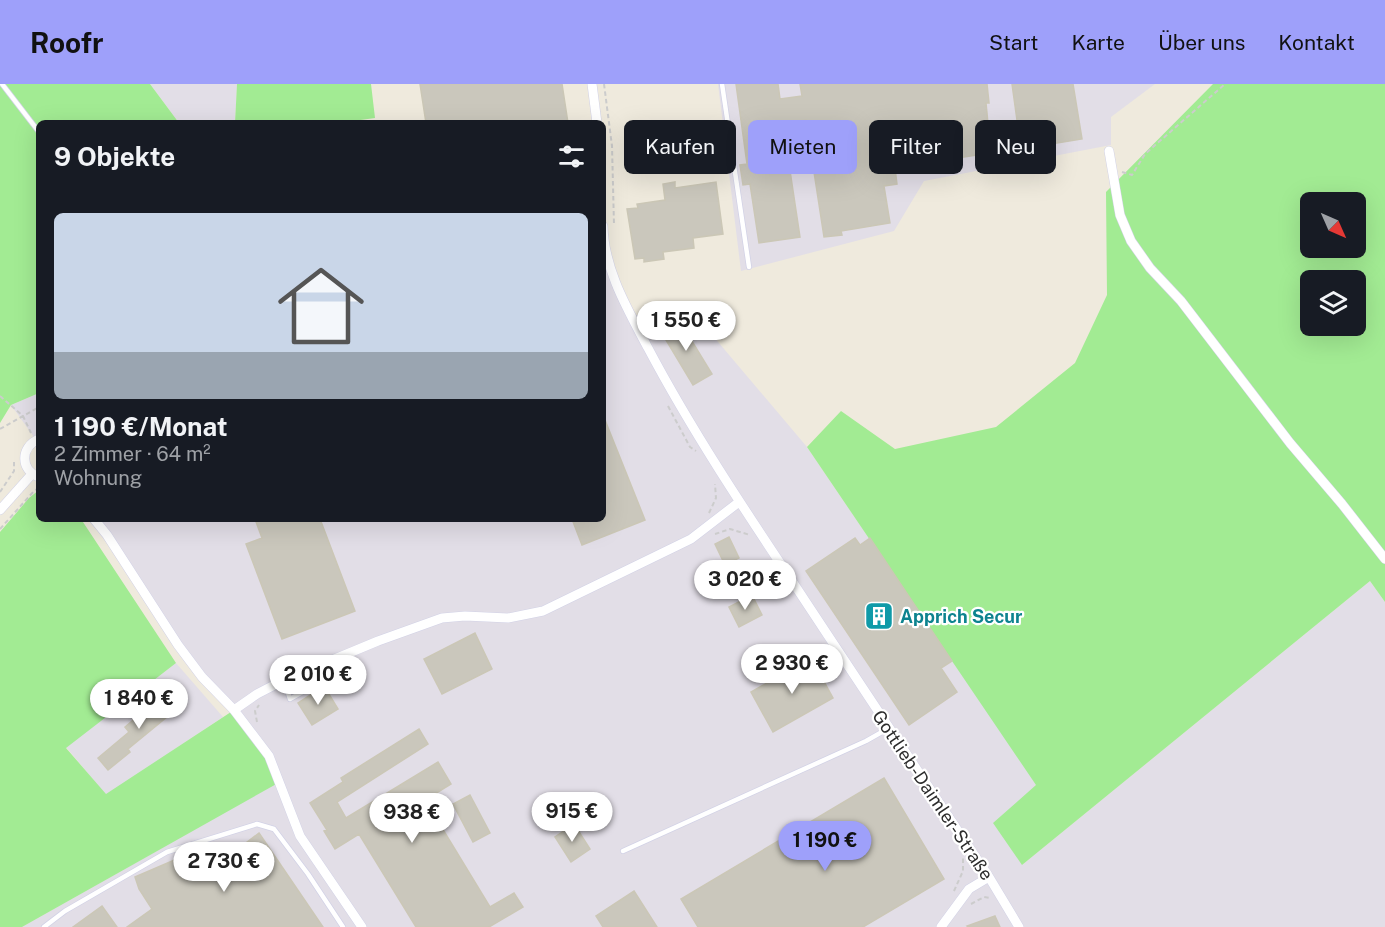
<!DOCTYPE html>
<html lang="de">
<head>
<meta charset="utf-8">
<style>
	:root { --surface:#171b24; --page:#20242c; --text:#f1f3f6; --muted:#9ea1a6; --line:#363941; --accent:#9ea0fa }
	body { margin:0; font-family:"Public Sans",sans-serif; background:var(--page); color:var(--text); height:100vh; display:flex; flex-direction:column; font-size:22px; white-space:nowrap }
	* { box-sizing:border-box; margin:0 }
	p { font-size:20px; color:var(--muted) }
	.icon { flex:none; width:33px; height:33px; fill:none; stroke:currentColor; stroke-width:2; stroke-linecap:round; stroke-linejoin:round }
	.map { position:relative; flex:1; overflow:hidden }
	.drawer { position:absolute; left:36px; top:36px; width:570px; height:402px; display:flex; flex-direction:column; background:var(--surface); border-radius:9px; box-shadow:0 6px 24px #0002 }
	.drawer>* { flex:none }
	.guide { position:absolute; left:624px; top:36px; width:570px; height:54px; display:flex; gap:12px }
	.needle { width:39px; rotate:135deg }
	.controls { position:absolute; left:1300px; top:108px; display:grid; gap:12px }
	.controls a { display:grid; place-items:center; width:66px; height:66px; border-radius:9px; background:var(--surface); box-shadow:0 6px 24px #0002; font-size:30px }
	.price { position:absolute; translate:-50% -51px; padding:0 14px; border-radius:21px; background:#fff; color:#222; font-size:20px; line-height:39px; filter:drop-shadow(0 2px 3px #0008) }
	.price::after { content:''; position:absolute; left:50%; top:36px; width:18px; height:14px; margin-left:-9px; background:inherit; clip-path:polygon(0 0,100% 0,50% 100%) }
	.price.selected { background:var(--accent); color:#111 }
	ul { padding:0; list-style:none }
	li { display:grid; align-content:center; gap:12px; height:318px; padding:0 18px }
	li+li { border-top:2px solid var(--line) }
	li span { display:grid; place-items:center; height:186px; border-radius:9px; color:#555 }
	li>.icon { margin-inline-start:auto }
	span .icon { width:108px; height:108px; fill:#fffc; stroke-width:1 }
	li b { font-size:26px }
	h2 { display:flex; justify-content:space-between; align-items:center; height:72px; padding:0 18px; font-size:26px }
	.pill { padding:0 21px; border-radius:9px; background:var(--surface); box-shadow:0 6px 24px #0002; font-size:21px; line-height:54px }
	.pill.selected { background:var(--accent); color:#111 }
	header { display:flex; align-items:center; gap:36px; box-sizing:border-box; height:84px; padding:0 30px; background:var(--accent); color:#111 }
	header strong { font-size:28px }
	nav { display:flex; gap:33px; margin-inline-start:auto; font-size:21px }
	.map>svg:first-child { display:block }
</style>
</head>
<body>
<header>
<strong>Roofr</strong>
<nav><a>Start</a><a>Karte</a><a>Über uns</a><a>Kontakt</a></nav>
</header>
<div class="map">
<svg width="1385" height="843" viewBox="0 0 1385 843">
	<rect width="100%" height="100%" fill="#efeadd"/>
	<!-- industrial -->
	<path fill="#e2dee7" d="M150,0H237L235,39H179Z
		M718,0H1155L1111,33V61L924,97L894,147L741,187Z
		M603,176L612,186L632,232L686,220L807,363L1037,701L1022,781L1370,497L1385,518V843H22L279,698L269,672L158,533L95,435H603Z
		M39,309V360L11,321Z
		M176,579L223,633L106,711L66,663Z"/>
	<!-- green -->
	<path fill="#a2eb93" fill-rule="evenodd" d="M0,0H150L179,39H39V309L11,321L0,339Z
		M237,0H371L375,34L339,39H235Z
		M1213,0H1385V518L1370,497L1022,781L993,739L1036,701L807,363L841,327L895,365L996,343L1075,279L1107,211L1106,108ZM1311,118H1356V164H1311ZM1311,196H1356V242H1311Z
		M39,406V435H81L176,579L66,664L106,710L234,626L253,650L280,698L22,843H0V448L29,414Z"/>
	<!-- building -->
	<path fill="#cac7bc" stroke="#cbc7b6" stroke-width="1.5" d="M420,0H562L568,39H426Z
		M736,0H778L780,15L802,12L800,0H987L989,19H986L989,50L993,49L996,68L912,81L911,73L894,76L897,100L884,102L890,139L841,147L842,151L824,153L806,36L783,40L800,153L759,159L750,100L743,101L740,81L747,80Z
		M1012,0H1073L1082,55L1021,65Z
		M675,98V104L716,98L723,150L693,154L694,164L663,168L664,175L644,178V174L635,175L627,125L638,124L637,120L665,116L663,100Z
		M679,236L712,290L693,301L660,246Z
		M603,331L645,436L582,461L572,435H603Z
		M255,435H320L355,527L282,555L246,460L262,454Z
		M729,453L739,474L725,481L715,460Z
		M855,454L860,461L870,454L952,577L941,584L957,608L909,641L806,487Z
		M752,511L762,531L739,543L729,523Z
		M475,549L492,585L442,610L424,575Z
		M811,574L833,614L773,648L751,608Z
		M324,602L338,625L312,641L298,619Z
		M165,609L178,624L128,665L130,668L108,686L98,674L129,648L125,643Z
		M419,645L428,660L337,718L346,734L438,678L451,700L425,716L490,823L514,809L523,823L489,843H416L359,750L335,765L324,747L327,746L310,719L343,698L341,694Z
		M884,694L944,795L863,843H698L681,815Z
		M470,711L490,749L473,758L453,720Z
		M574,740L590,765L571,778L555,753Z
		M259,749L323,843H127L152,825L139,805L135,793L200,765L204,776L212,785Z
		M634,807L657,843H603L596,832Z
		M102,822L117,843H73Z
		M995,832L1000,843H968L967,842Z"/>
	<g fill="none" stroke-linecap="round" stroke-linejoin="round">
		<!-- service casing -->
		<g stroke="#d2d2e6" stroke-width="6">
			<path id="service" d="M2,0L39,48
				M722,0L749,183
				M284,596L290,615L324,596L326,591L324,579
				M623,767L866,657L889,644
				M44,843L65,827L167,768L257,740L274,745L308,790L343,843"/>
		</g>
		<!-- minor casing -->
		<g stroke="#d2d2e6" stroke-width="10">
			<path id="minor" d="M592,0L597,39
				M1109,67L1120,131L1131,157L1150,184L1181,217L1290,359L1342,420L1385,475
				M603,142C604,186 628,226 648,264C692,347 744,425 796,503C860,600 924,697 989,793L1019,843
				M39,355C20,363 20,386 39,393
				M0,426L32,390
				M94,435L107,451L178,561L202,593L234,626L269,672L300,752L362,843
				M234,626L257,610L284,596L378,557L442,534L465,532L508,534L543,527L691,455L739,418
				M941,843L969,805L989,793"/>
		</g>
		<!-- path -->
		<path stroke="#ccc" stroke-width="2" stroke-dasharray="4.5 3" stroke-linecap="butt" d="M604,0L612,62L614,141
			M1122,88L1132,91L1145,70L1225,0
			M0,312L23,332L31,349
			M668,322L690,363L696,367
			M0,345L39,323
			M0,408L14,387V378
			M709,429L716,414L715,400
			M0,445L34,407L39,404
			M715,450L730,445L750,451
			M257,638L255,627L259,621
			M954,807L963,787V773
			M971,820L984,813L990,814"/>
		<!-- service -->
		<use href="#service" stroke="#fff" stroke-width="4.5"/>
		<!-- minor -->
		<use href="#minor" stroke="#fff" stroke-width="9"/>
	</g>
	<!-- icons -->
	<defs>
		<g id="building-square" transform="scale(1.5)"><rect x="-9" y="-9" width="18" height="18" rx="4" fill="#0f9aa8" stroke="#fff"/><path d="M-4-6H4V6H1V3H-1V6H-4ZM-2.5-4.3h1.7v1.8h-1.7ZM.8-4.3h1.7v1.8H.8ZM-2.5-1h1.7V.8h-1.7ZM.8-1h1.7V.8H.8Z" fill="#fff"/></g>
	</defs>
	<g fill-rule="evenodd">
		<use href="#building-square" x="879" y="532"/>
	</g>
	<g text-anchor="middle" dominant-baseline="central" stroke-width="4.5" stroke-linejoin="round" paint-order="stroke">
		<!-- culture labels -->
		<g font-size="18" font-weight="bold" fill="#0d838f" stroke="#fff" text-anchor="start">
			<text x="900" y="532">Apprich Secur</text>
		</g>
		<!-- street labels -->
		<g font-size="18" fill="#2c2c2c" stroke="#fff">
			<text transform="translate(933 711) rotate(56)">Gottlieb-Daimler-Straße</text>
		</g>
	</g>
</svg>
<div class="controls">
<a><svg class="needle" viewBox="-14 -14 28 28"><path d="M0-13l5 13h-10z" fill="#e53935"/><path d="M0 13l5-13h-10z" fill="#9ea1a6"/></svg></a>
<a><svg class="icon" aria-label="layers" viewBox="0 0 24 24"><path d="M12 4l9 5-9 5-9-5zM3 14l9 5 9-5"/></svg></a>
</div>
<b class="price" style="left:686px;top:268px">1 550 €</b>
<b class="price" style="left:745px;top:527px">3 020 €</b>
<b class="price" style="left:792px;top:611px">2 930 €</b>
<b class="price" style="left:318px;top:622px">2 010 €</b>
<b class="price" style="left:139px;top:646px">1 840 €</b>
<b class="price" style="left:572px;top:759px">915 €</b>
<b class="price" style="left:412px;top:760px">938 €</b>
<b class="price selected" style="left:825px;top:788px">1 190 €</b>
<b class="price" style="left:224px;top:809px">2 730 €</b>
<div class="guide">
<a class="pill">Kaufen</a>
<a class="pill selected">Mieten</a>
<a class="pill">Filter</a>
<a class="pill">Neu</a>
</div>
<section class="drawer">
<h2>9 Objekte<svg class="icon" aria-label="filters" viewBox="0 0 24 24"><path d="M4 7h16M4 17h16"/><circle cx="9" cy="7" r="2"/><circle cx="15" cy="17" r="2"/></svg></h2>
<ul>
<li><span style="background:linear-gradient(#c9d6e8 75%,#9aa5b1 0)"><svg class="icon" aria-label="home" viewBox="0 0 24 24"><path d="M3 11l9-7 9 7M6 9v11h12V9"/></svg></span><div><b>1 190 €/Monat</b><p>2 Zimmer · 64 m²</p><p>Wohnung</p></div></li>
</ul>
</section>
</div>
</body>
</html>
